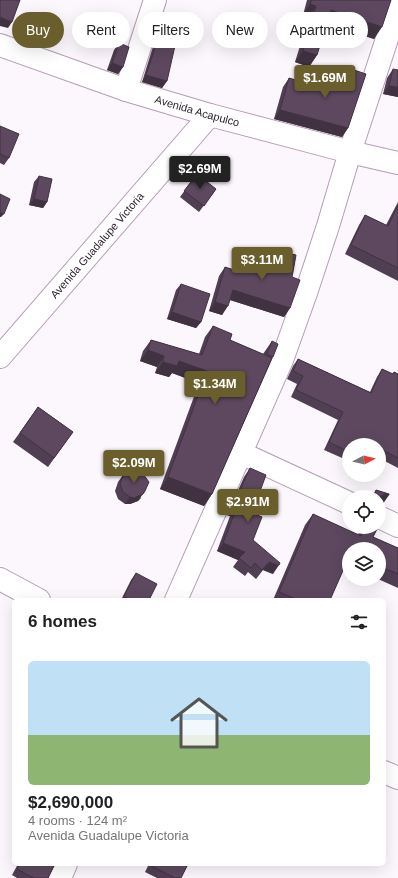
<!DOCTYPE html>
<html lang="en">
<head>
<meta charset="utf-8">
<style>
	:root { --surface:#fff; --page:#f2f2f2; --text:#202124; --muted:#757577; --line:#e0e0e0; --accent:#6a5f2c }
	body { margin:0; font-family:Arial,sans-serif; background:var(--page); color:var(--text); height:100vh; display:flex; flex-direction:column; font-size:15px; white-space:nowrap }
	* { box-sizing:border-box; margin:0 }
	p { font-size:13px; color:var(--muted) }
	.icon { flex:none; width:22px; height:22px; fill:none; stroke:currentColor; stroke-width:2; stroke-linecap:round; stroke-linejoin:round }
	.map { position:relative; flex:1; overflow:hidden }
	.side { position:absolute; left:12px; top:598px; width:374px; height:268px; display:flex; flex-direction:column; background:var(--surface); border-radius:6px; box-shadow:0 4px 16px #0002 }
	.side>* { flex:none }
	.banner { position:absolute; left:12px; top:12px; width:374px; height:36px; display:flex; gap:8px }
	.needle { width:26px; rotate:83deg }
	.controls { position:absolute; left:342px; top:438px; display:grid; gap:8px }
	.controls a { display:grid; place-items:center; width:44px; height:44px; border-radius:50%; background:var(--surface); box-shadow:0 4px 16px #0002; font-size:20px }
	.price { position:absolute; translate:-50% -34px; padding:0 9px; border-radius:4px; background:var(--accent); color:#fff; font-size:13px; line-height:26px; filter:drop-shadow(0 1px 2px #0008) }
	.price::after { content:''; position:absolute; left:50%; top:24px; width:12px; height:9px; margin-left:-6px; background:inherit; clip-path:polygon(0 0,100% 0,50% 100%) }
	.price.selected { background:#222; color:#fff }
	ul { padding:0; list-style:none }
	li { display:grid; align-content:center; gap:8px; height:212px; padding:0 16px }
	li+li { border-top:1px solid var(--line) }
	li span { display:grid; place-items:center; height:124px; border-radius:6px; color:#555 }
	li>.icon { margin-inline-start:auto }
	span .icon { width:72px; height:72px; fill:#fffc; stroke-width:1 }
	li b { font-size:17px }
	h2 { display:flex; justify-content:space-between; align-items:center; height:48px; padding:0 16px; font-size:17px }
	.chip { padding:0 14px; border-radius:18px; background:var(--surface); box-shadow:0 4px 16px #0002; font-size:14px; line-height:36px }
	.chip.selected { background:var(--accent); color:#fff }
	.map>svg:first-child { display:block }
</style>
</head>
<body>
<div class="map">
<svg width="398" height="878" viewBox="0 0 398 878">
	<rect width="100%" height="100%" fill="#fcf7fc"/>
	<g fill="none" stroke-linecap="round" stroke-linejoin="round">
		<!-- minor casing -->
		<g stroke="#b59db7" stroke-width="24">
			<g id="minor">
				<path id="s1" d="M0,45L126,90L210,115L350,152L398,163"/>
				<path d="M126,90L155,0"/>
				<path id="s2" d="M0,357L210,115"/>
				<path d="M241,453L349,503"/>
				<path d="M379,517L398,526"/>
				<path d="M0,579L39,600"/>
				<path d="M176,600L282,360L306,293L328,226L350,152L398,5"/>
				<path d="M384,772L398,778"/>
				<path d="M60,878L66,864"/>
			</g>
		</g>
		<!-- minor -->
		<use href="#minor" stroke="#fff" stroke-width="22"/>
	</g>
	<!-- wall -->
	<path fill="#503e52" d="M307,0H391L374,39L327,23L317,55L309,67L295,62L309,17L303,15Z
		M160,33L167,81L162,88L142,82L155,40Z
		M119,43L123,67L118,74L107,70L114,50Z
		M345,67L348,128L342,137L274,119L283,87L289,78L307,84L310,80L335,89L339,76Z
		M393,69L398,97L383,94L387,78Z
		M0,126L9,158L4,165L0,163Z
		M197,174L216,189L199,212L180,197Z
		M39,176L47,202L43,208L29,205L34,182Z
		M398,202V281L345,254L359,225L365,215L386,225Z
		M273,250L292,277L290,308L284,317L230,300L222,315L209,311L219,276L225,267L237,271L242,262L264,269L267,258Z
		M181,284L201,322L196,328L167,319L176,290Z
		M213,326L230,340L263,354L272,341L273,357L212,494L204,506L160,489L199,383L172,373L169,377L155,373L157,367L140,361L143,351L151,340L199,354L205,337Z
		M298,359L370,392L377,377L382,369L392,374L394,372L398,374V468L379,458V445H349V461L324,450L338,420L291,397L297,384L287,379L293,366Z
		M38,407L73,432L48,467L13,442Z
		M250,468L253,540L273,574L263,570L256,579L248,572L245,576L233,567L238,560L217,551L230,516L227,515L244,477Z
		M123,475L141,498L138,501L130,504H125L118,499L115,491L118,482Z
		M376,490L389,494L382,505H379V497H371Z
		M313,514L358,535L361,527H378L373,537L398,548V588L378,579H379V549H349V566L345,565L330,600H273L305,525Z
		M136,573L149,600H121L131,580Z
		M18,864H55L48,878H17L12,875Z
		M149,864H188L181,878H157L145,872Z"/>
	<!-- shaded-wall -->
	<path fill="#413242" d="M310,4L316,6L309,17L303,15Z
		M331,10L382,27L374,39L323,22Z
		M0,17L12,22L8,28L0,26Z
		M303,51L317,55L309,67L295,62Z
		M112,63L123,67L118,74L107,70Z
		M146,75L167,81L162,88L142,82Z
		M389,86L398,87V97L383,94Z
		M280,110L348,128L342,137L274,119Z
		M34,199L47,202L43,208L29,205Z
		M0,212L4,214L1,217H0Z
		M233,290L290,308L284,317L227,299Z
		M215,302L228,306L222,315L209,311Z
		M172,312L201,322L196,328L167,319Z
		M148,350L164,356L157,367L140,361Z
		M179,361L207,371L199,383L172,373L169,377L155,373L163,362Z
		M168,477L212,494L204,506L160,489Z
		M145,491L138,501L130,504H125L130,497Z
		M385,494L389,495L382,505H379V497Z
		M233,506L237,507L230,516L227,515Z
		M223,543L245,552L238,560L217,551Z
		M269,562L279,565L273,574L263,570L256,579Z"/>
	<!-- building -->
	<path fill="#5d485f" stroke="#413242" d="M0,0H20L12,22L0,17Z
		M312,0H391L382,27L331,10L317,55L303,51L316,6L310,4Z
		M160,33L177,37L167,81L146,75Z
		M119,43L129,47L123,67L112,63Z
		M345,67L366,74L348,128L280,110L289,78L308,84L310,80L338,90Z
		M393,69L398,70V87L389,86Z
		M0,126L19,134L9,158L0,154Z
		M197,174L216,189L204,206L184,191Z
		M39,176L52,179L47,202L34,199Z
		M0,194L10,199L4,214L0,212Z
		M398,205V268L351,245L365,215L388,226Z
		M273,250L296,255L292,277L300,280L290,308L233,290L228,306L215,302L225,267L240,272L242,262L266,270Z
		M181,284L210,294L201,322L172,312Z
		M213,326L232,334L230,340L272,358L212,494L168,477L207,371L179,361L177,366L163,362L164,356L148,350L151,340L202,355Z
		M272,341L278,344L273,357L267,354Z
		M298,359L371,393L382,369L393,374L394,372L398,374V458L379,448V445H374L367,442L366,445H349V452L329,442L343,412L296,390L303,376L293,371Z
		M38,407L73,432L54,458L20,433Z
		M250,468L266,475L252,513L262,517L253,540L280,563L279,565L269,562L262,570L255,563L251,568L239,558L245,552L223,543L237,507L233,506Z
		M135,470L139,471L143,474L149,482L145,491L143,494L134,498L130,497L123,492L120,484L123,475L126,472Z
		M376,490L389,494V495L385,494L379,497H374Z
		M313,514L361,536L364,527H378L373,537L398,548V574L379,566V549H349V557L330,600H298L279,592Z
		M379,516L381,518L379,523Z
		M136,573L157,584L149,600H130L124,596Z
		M19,864H55L48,878H34L17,869Z
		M150,864H188L181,878H175L150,865Z"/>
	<g text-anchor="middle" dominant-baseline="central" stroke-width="4" stroke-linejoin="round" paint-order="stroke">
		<!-- street labels -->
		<g font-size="11" fill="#2d232d" stroke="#fff">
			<text stroke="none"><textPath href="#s1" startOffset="208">Avenida Acapulco</textPath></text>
			<text stroke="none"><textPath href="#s2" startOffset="148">Avenida Guadalupe Victoria</textPath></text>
		</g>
	</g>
</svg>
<div class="controls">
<a><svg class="needle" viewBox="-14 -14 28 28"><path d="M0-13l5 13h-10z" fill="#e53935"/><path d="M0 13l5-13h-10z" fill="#757577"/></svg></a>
<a><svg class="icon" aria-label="locate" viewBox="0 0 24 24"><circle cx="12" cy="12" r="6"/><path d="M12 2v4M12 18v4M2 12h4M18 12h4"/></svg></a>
<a><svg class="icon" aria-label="layers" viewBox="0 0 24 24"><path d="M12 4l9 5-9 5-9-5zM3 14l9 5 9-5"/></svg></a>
</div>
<b class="price" style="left:325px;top:99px">$1.69M</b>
<b class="price selected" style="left:200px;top:190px">$2.69M</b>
<b class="price" style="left:262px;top:281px">$3.11M</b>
<b class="price" style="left:215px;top:405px">$1.34M</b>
<b class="price" style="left:134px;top:484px">$2.09M</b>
<b class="price" style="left:248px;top:523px">$2.91M</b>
<div class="banner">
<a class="chip selected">Buy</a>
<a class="chip">Rent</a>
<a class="chip">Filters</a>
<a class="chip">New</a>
<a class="chip">Apartment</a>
</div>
<section class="side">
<h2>6 homes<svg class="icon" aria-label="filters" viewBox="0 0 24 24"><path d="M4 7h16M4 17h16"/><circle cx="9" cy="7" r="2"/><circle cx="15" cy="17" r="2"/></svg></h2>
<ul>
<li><span style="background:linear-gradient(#bfe0f5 60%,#8fb573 0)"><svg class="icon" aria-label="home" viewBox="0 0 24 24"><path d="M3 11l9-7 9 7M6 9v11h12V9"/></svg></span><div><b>$2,690,000</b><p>4 rooms · 124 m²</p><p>Avenida Guadalupe Victoria</p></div></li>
</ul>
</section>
</div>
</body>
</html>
